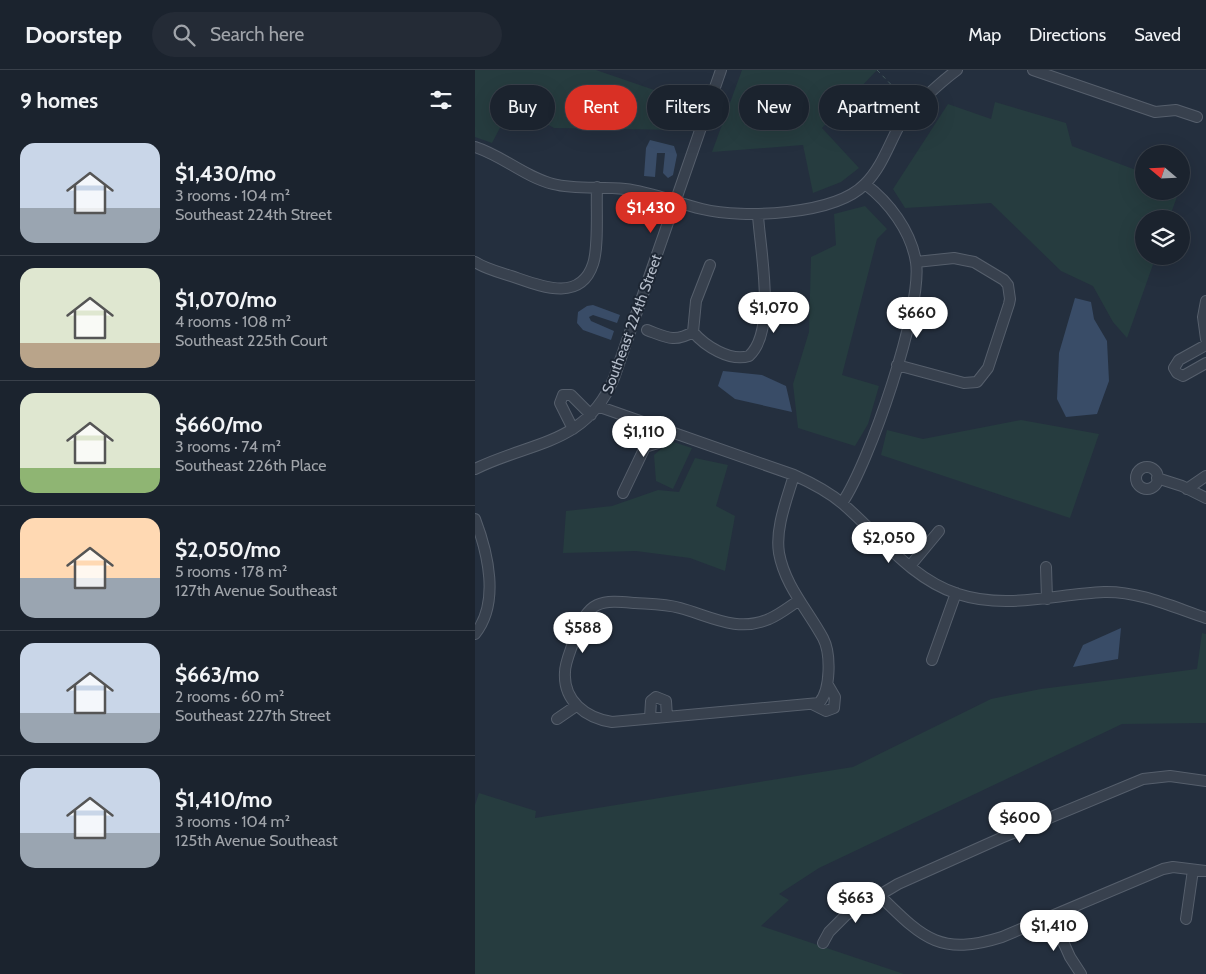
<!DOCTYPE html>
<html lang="en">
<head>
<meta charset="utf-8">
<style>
	:root { --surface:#1b232e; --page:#242b36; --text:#f1f3f6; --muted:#a0a4aa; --line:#39404a; --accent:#d93025 }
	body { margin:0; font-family:Cabin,sans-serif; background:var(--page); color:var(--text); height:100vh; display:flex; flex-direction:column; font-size:19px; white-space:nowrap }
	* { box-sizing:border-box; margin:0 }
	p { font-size:16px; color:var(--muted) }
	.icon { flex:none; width:28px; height:28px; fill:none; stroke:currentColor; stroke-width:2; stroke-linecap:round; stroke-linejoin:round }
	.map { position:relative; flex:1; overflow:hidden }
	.panel { display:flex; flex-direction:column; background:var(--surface); width:475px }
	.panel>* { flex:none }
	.top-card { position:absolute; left:15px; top:15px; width:475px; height:45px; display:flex; gap:10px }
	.needle { width:32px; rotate:289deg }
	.tools { position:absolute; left:660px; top:75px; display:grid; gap:10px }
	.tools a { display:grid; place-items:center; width:55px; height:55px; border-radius:50%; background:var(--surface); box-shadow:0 5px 20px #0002,0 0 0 1px var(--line); font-size:25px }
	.price { position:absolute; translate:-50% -42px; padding:0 11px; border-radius:18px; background:#fff; color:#222; font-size:16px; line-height:32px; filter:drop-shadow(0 1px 2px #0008) }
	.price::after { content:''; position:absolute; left:50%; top:30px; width:15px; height:11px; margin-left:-8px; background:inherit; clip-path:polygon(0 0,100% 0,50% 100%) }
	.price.selected { background:var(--accent); color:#fff }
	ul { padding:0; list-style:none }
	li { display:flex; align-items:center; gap:15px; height:125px; padding:0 20px }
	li+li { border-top:1px solid var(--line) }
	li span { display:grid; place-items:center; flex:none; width:140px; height:100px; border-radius:15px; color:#555 }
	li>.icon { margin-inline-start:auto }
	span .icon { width:60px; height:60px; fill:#fffc; stroke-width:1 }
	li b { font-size:21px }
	h2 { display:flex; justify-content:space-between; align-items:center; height:60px; padding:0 20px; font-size:21px }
	.chip { padding:0 18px; border-radius:22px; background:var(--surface); box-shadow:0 5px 20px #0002,0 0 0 1px var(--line); font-size:18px; line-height:45px }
	.chip.selected { background:var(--accent); color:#fff }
	header { display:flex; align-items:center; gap:30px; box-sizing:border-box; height:70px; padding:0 25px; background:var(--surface); border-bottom:1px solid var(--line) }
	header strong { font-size:24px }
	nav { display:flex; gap:28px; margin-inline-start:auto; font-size:18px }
	.search { width:350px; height:45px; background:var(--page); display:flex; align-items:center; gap:12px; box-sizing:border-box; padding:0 18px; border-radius:28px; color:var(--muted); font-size:19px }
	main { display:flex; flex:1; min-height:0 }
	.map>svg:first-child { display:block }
</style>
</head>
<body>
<header>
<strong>Doorstep</strong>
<div class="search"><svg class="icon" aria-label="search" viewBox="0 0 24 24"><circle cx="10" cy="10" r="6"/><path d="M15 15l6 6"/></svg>Search here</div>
<nav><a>Map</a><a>Directions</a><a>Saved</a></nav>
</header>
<main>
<section class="panel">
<h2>9 homes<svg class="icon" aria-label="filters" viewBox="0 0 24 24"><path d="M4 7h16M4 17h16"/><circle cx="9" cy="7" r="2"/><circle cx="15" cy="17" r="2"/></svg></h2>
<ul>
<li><span style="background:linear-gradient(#c9d6e8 65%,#9aa5b1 0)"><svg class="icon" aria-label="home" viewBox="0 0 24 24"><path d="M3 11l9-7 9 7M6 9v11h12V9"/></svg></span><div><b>$1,430/mo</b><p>3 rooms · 104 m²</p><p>Southeast 224th Street</p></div></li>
<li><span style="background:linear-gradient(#dfe7d0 75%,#b9a48a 0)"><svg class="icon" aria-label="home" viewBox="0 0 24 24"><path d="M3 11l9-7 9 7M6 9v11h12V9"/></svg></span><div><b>$1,070/mo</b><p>4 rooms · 108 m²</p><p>Southeast 225th Court</p></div></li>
<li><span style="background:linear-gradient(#dfe7d0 75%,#8fb573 0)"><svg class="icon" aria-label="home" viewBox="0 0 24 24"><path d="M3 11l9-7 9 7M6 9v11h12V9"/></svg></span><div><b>$660/mo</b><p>3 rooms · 74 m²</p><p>Southeast 226th Place</p></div></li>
<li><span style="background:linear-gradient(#ffd9b3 60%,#9aa5b1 0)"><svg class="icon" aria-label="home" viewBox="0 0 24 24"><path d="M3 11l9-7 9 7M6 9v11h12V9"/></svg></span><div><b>$2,050/mo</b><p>5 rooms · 178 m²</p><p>127th Avenue Southeast</p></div></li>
<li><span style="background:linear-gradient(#c9d6e8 70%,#9aa5b1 0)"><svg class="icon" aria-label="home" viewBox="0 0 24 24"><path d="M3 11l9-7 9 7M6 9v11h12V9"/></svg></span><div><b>$663/mo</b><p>2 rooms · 60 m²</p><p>Southeast 227th Street</p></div></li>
<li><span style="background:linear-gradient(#c9d6e8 65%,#9aa5b1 0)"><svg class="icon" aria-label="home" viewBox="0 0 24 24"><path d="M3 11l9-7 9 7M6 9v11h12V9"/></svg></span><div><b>$1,410/mo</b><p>3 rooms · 104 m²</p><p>125th Avenue Southeast</p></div></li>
</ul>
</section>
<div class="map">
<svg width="731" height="904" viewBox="0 0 731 904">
	<rect width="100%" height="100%" fill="#242f3e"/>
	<!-- green -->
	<path fill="#263c3f" d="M0,0H121L220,34L208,60L79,58L37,35L17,73L0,67Z
		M267,0H402L347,58L384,98L366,112L338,123L328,75L237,82Z
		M520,32L591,53L597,76L669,103V121H704L694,149H669V186H681L652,268L638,252L618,216L586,201L516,133L430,138L418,119L473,34L516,49Z
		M390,136L412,159L402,169L367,305L404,316L393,354L380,376L323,358L318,314L334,262L336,187L361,175L359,144Z
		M546,350L624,364L595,448L406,385L412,360L448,369Z
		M195,371L217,378L198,419L181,411L179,385Z
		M220,388L253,395L241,436L260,446L250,501L215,488L161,481L88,483L91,441L137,436L183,420L204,422Z
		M727,563L731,564V653L647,654L344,798L304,824L314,830L286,856L429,904H0V735L4,723L61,741L60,748L378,697L516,629L566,619L722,599Z"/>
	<!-- water -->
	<path fill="#394c67" d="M175,70L199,76L202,85L198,105L193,108L188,103L190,83H182L180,107L169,106L171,78Z
		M600,228L616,232L619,249L632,271L634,311L622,344L591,347L582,329L584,283Z
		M118,235L145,245L142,253L118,245L114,247L116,251L139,261L136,270L108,260L102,253L103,242L112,236Z
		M248,301L287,305L311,316L317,342L260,329L243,316Z
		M646,558L643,589L598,597L608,575Z"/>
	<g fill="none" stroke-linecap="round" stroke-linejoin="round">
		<!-- minor casing -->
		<g stroke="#565f6c" stroke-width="12">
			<path id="minor" d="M558,0L680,42L701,40L722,47
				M0,77C28,86 50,107 78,114C101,120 127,116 150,119C177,122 201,133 227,139C268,149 360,145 390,114C406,98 413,77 423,58C432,42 467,11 482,0
				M0,192C11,199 24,202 36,206C63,215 105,234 118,194C124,177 121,137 122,117
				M731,231L728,247L731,269
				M172,260C191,267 199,273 218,262L221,231L235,195
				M218,262C230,276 255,292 274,286C302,261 285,180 283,145
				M731,275L704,290L699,298L702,303L708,306L731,293
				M422,295L489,313L502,312L513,298L534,234L535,229L533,215L529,210L499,192L479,188L441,192
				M125,337L319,405C337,413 353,421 368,434C404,465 436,509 483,524C532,540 580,524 629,522C664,521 698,537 731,548
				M172,353L168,368L173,376L183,373L188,359
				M98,359L85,333L88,325H96L116,345
				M661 408a11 11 0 1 1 22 0a11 11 0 1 1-22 0Z
				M0,399C57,371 111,375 139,308L246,0
				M319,405C312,429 300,458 304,483C310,516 333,540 348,568C356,583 356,620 344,633L137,652C111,648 88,631 90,602C90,593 95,582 98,573C102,560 109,541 122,535C133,530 148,532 160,533C175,534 191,534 205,538C235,546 262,563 294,549C304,545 314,537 323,531
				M682,408L707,416L731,428
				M712,419L731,406
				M148,423L171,375
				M367,433C394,394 448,238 441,192C436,161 414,132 390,114
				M0,449C13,483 25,533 0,564
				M435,496L464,461
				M571,497L572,529
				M457,590L481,523
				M339,635L351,641L359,638L360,627L353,615
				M175,648L176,631L181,627L191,631L192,647
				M82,649L101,636
				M404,825C447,867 464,887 527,867L688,799L698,797L731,801
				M577,847L595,887L606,904
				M711,849L718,800
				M348,873L354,862L371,845L423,814L526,768L668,709L695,706L731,711"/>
		</g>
		<!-- path -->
		<path stroke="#44595c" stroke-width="1" stroke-dasharray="4 4" stroke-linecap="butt" d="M402,0L433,32"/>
		<!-- minor -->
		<use href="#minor" stroke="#38414e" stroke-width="10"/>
	</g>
	<g text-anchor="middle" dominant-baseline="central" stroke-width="4" stroke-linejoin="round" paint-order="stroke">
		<!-- street labels -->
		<g font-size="15" fill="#b4bcc9" stroke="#1d2633">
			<text transform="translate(157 254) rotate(-70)">Southeast 224th Street</text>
		</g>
	</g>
</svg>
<div class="tools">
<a><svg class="needle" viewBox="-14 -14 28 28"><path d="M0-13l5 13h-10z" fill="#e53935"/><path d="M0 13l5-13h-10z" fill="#a0a4aa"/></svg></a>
<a><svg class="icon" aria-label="layers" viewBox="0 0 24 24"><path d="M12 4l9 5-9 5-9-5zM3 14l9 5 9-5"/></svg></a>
</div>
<b class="price selected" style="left:176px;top:164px">$1,430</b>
<b class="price" style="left:299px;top:264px">$1,070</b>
<b class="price" style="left:442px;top:269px">$660</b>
<b class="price" style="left:169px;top:388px">$1,110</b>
<b class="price" style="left:414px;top:494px">$2,050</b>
<b class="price" style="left:108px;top:584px">$588</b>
<b class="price" style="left:545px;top:774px">$600</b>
<b class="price" style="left:381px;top:854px">$663</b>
<b class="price" style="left:579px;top:882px">$1,410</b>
<div class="top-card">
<a class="chip">Buy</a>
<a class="chip selected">Rent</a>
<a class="chip">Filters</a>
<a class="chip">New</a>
<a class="chip">Apartment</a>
</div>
</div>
</main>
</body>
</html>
